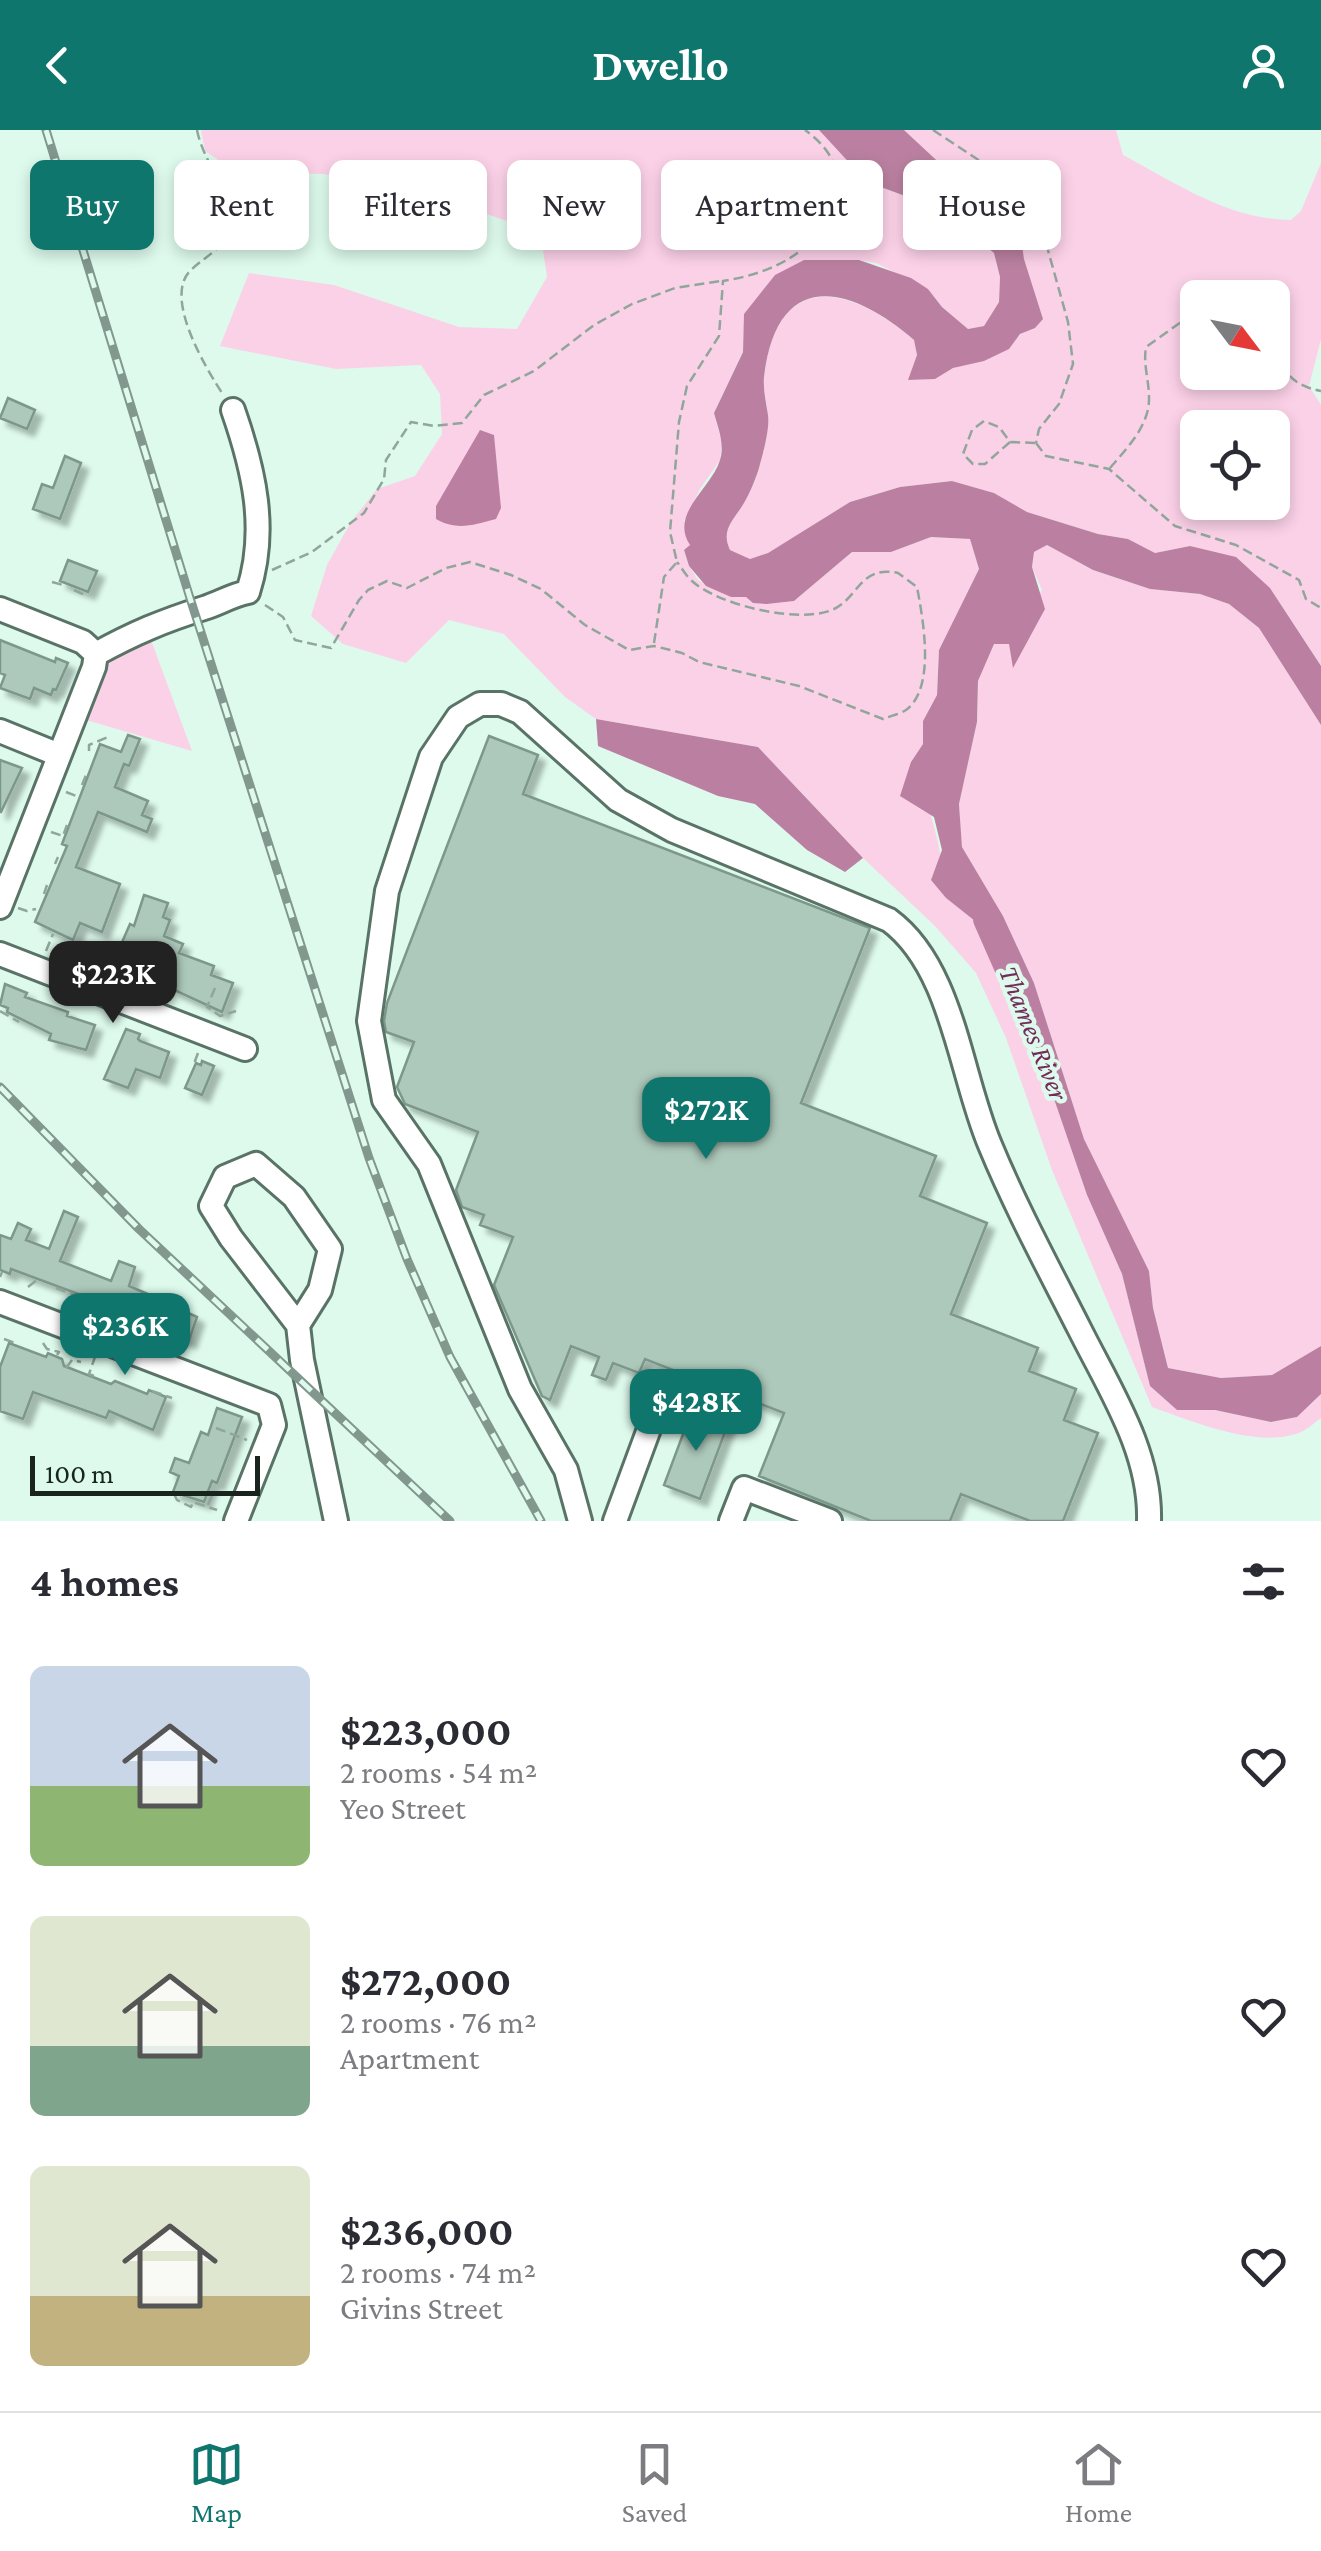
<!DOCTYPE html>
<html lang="en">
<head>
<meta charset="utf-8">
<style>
	:root { --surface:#fff; --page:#f7f7f7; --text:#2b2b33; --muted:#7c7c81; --line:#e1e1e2; --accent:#0f766e }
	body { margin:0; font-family:"Crimson Pro",serif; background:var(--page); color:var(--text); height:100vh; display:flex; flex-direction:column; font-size:38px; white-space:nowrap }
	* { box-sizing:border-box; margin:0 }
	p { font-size:32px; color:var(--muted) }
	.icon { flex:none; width:55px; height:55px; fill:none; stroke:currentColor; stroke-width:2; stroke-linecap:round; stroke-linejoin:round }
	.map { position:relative; height:1391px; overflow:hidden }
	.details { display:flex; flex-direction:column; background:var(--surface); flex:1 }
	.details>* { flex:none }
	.guide { position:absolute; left:30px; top:30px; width:1262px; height:90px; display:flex; gap:20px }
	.needle { width:65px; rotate:122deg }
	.controls { position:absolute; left:1180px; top:150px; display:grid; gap:20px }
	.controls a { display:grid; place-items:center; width:110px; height:110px; border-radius:15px; background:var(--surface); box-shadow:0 5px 15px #0003; font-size:50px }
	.scale { position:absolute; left:30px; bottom:25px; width:230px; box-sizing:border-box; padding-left:10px; border:5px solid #19241f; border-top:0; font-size:28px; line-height:35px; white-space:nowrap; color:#19241f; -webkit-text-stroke:8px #ddfaec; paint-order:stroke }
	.price { position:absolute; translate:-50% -85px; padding:0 22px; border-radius:20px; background:var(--accent); color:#fff; font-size:32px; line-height:65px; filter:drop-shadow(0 2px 5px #0008) }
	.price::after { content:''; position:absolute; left:50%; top:60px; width:30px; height:22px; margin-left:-15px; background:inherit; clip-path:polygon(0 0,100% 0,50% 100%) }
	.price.selected { background:#222; color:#fff }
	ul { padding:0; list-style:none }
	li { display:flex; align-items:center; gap:30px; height:250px; padding:0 30px }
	li span { display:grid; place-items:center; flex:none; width:280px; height:200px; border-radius:15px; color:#555 }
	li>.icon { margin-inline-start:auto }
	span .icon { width:120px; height:120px; fill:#fffc; stroke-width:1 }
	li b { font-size:42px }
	h2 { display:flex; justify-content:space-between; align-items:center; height:120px; padding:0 30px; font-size:42px }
	.chip { padding:0 35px; border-radius:15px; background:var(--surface); box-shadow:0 5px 15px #0003; font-size:35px; line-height:90px }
	.chip.selected { background:var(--accent); color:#fff }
	header { display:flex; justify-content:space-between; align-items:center; height:130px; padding:0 30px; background:var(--accent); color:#fff; font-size:45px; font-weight:700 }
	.menu { display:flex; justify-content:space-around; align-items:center; height:140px; border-top:2px solid var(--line); background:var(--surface); font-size:28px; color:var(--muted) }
	.menu a { display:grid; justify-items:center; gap:5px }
	.menu .selected { color:var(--accent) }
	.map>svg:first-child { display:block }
</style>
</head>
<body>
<header><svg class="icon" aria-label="back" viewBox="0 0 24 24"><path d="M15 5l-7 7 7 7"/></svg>Dwello<svg class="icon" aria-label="person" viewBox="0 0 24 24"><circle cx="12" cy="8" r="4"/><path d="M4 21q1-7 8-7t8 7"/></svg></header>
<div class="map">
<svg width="1321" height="1391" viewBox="0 0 1321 1391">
	<defs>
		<filter id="shadow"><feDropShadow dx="7" dy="7" stdDeviation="2.5" flood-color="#0004"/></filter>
	</defs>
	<rect width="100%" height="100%" fill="#ddfaec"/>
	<!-- green -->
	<path fill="#fbd1e8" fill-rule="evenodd" d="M201,0H819L867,52L908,67L958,95L994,123L1000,147L999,172L984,196L968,199L942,177L928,159L876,133L859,130L833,131L775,145L745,184L743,221L714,283L722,313L720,330L700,359L684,391L690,415L684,421L689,436L698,450L731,467H746L767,474L794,471L852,422H891L931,407L970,409L979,439L939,520L937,565L923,591V614L911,632C931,680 942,716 946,768L975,791L1006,829L1087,1065L1122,1144L1150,1256L1177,1280H1215L1271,1292L1297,1287L1321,1264V1288C1315,1292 1308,1299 1301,1302C1259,1320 1192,1291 1152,1277L1052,1040L1006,908L976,843L936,797L863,728L758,617L596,589L565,567L504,504L449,490L406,533L343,514L311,486L327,435L351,392L377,359L415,346L442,304L440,264L421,235L336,239L220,216L249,143L334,155L459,197L517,199L547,147L543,120L513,93L475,80L324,44L269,43L226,35L205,21Z
		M904,0H1116L1123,25C1176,53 1229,90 1291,90L1301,81L1321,33V209L1309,256L1321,275V536L1270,458L1190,416L1155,423L1128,409L1098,404L1027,382L994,363L952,351L900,357L850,372L768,423L750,429L730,420C720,399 734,389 744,373C750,363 756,348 759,338C763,323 770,299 768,285C766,272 763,261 764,247C777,139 848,154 914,210L917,225L909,250C937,249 931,246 954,238C986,226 991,234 1018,207C1025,199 1035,197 1043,189L1024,129L1020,101L1007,72L947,40ZM1198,168H1272V242H1198ZM1198,298H1272V372H1198Z
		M1047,415L1093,440L1150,459L1200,464L1229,474L1259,498L1321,595V1216L1272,1245L1221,1248L1168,1238L1153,1178L1149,1141L1084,1009L1034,853L1003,786L962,717L959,674L977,592L978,551L993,514H1009L1042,460L1032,437L1034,422Z
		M148,502L192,621L86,590L110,522Z"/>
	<!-- water -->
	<path fill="#bb80a1" d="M819,0H904L947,40L961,49L991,59L1007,72L1020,101L1024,129L1043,189L1035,198L1020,204L1009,219L984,231L953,238L935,249L908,250L917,225L914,210C848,153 777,139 764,247C763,261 766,272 768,285C770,299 763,323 759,338C756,348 750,363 744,373C735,389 720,399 730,420L750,429L768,423L850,372L900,357L952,351L994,363L1027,382L1098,404L1128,409L1155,423L1190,416L1236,427L1270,458L1321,536V595L1259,498L1229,474L1200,464L1150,459L1093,440L1047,415L1034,422L1032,437L1045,479L1013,538L1009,514H994L978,551L977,592L959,674L962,717L1003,786L1034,853L1084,1009L1149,1141L1153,1178L1168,1238L1221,1248L1272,1245L1321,1216V1264L1297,1287L1271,1292L1215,1280H1177L1150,1256L1122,1144L1087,1065L1006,829L975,791L946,768L931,750L942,720L934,687L900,666L911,632L923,614V591L937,565L939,520L979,439L970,409L931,407L891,422H852L794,471L767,474L753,473L746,467H731L706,456L689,436L684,420L690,415C669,383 712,358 720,330C725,314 718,298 714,283L743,222L744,184L775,145L804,130H859L911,148L928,159L942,177L968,199L984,196L999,172L1000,147L994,123L958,94L908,67L867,52Z
		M480,300L494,305L501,378L496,389C473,395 457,401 436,389V376Z
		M596,589L758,617L863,728L845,742L807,720L755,674L718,666L598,616Z"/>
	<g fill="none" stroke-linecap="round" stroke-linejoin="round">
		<!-- river -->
		<path stroke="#bb80a1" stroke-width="28" d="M987,789L1024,873"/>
	</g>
	<!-- building -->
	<path fill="#adc9bb" stroke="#7d988b" stroke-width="2.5" filter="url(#shadow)" d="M8,268L35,280L27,299L0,288Z
		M65,326L81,333L60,389L33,379L42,354L53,358Z
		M68,430L97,441L88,462L60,451Z
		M0,510L55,532L56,528L68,533L56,560L53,559L51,565L34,558L30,569L0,558L5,545L0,543Z
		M128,605L140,609L129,636L124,634L115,657L148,671L142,685L152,689L147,702L98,682L76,737L120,754L102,802L80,793L73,810L35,792L67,716L62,714L100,614L121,622Z
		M489,606L538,625L523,664L870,798L801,973L936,1026L920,1066L987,1093L951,1184L1038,1218L1029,1241L1076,1259L1064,1290L1098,1303L1063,1391H1030L961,1364L950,1391H871L759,1346L784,1283L645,1229L639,1243L613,1233L606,1250L592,1245L599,1227L571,1216L550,1270L542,1266L494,1155L513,1107L480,1095L484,1085L462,1077L456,1060L478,1002L405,974L397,957L414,912L386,902L384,891L387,873Z
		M0,630L22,638L1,682H0Z
		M144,765L168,773L163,787L170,790L164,806L183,814L179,823L214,836L211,845L233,853L222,882L172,859L174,855L148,845L150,838L116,826L130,794L134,796Z
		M5,854L27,863L25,867L68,882L67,886L95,895L86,920L49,910L51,904L7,882L8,878L0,875Z
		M126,899L140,904L138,909L140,911L169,922L160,948L136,939L128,958L104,949Z
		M202,931L214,936L202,965L185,958L196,933L201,935Z
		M64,1081L78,1087L60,1131L111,1151L119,1131L135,1137L129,1156L150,1165L145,1175L172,1187L174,1182L182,1186L184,1181L197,1187L189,1211L99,1175L100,1172L11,1139L10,1144L0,1140V1105L11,1109L18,1093L31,1099L26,1110L49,1119Z
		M9,1213L46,1227L48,1223L62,1229L64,1236L111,1254L115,1251L147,1264L149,1260L166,1267L153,1300L109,1281L106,1288L33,1262L23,1289L0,1281V1237Z
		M217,1278L242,1287L217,1353L212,1351L204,1372L173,1362L179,1346L170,1342L175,1328L189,1333L201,1302L208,1305Z
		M692,1280L728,1294L700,1369L664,1355Z"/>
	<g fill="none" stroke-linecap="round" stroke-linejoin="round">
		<!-- minor casing -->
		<g stroke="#597367" stroke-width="28">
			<path id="minor" d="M0,479L83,512L96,524
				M96,524C134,503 163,491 204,478C220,473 232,465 248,462C268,400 254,340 233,280
				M0,601L59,625
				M0,777L94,537L96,524
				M0,824L245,919
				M0,1172L269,1275L274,1295L236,1391
				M298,1195L320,1160L330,1119L294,1067L256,1034L225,1047L211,1076L231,1108L298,1195L302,1230L336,1391
				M580,1391L566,1340L520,1259L429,1034L384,970L369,891L387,761L431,627L458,587L480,574H501L520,582L618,670L672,700L889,790C953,837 960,945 990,1015C1016,1078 1049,1139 1080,1200C1110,1260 1151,1322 1149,1391
				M615,1391L656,1280
				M731,1391L744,1358L830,1391"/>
		</g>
		<!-- path -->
		<path stroke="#90a69b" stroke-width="2.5" stroke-dasharray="10 5" stroke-linecap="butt" d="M197,0C203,32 231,60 229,94C226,119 206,125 191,140C162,167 207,240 224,266
			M933,0L983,33L1039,88L1068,192L1073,234L1059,274L1039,299L1036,313
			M1209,168L1221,158L1235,156L1245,168
			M1272,205C1279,236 1288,255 1321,261
			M1010,312L985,334H973L963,324L972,300L984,291L999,297L1010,312L1035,313
			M1036,313L1046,326L1109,339L1175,396L1236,415L1299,450L1306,469L1321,478
			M1110,338C1127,318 1150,295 1149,267C1149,250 1143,235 1146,217L1198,180
			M272,440L312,422L364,383L384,349L386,330L411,292L434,296L462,293L484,265L534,241L594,195L632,174L675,158L720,151
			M52,452L63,455
			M74,460L87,466
			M265,475L283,487L295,510L331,518L359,470L368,460L387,451L407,458L446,438L470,432L511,445L541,459L585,495L629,520L654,516L682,523L699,532L799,556L883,589C890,586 900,584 906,580C936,558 923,489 917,457L898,443C860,435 859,467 834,479C801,495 718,475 692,451C686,446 682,438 677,432
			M654,513L664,447L677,432L670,402L679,292L687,256L719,206L723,151C748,147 775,139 796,124C804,118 810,107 816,100C846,62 845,29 805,0
			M89,621V615L108,607
			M82,655L86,645
			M66,662L79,667
			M51,702L63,706L67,695
			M55,734L58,727
			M44,764L47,755
			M18,778L27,781L36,779
			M46,821L53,804
			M105,845L110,832
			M215,858L207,877L220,886L236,881
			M0,881L19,892
			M198,923L195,931L201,933
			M0,1147L2,1142
			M28,1157L37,1150
			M56,1158L75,1165
			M134,1166L123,1187L156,1200
			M90,1179L99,1183
			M4,1209L15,1213
			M43,1213L47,1219L59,1222L57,1225
			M66,1238L72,1230L81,1232
			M94,1246L89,1244L95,1227
			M152,1261L172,1268
			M216,1298L247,1310
			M174,1364L177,1370L191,1377L193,1372L217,1380
			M208,1375L213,1363"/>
		<!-- minor -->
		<use href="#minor" stroke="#fff" stroke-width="22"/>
		<!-- rail casing -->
		<g stroke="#82978d" stroke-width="9">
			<path id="rail" d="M46,0L190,468L369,1028L407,1129L450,1227L541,1391
				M0,957L139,1099L450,1391"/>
		</g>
		<!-- rail -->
		<use href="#rail" stroke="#ddfaec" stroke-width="5" stroke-dasharray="15" stroke-linecap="butt"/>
	</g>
	<g text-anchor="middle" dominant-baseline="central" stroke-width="9" stroke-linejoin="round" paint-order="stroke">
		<!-- water labels -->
		<g font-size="28" font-style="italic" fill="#732c59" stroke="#ddfaec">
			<text transform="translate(1034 903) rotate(68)">Thames River</text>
		</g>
	</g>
</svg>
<div class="controls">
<a><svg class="needle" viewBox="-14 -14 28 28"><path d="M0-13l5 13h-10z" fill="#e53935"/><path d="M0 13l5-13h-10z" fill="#7c7c81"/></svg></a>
<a><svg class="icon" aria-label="locate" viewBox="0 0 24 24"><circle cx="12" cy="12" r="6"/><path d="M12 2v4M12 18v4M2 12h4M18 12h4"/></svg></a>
</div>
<div class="scale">100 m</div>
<b class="price selected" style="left:113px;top:896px">$223K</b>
<b class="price" style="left:706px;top:1032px">$272K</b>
<b class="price" style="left:125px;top:1248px">$236K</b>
<b class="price" style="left:696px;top:1324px">$428K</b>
<div class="guide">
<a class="chip selected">Buy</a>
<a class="chip">Rent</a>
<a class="chip">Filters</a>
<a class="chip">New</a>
<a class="chip">Apartment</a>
<a class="chip">House</a>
</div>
</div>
<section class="details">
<h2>4 homes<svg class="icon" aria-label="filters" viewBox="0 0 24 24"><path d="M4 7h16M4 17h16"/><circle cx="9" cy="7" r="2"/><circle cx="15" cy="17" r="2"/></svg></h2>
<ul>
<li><span style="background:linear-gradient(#c9d6e8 60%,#8fb573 0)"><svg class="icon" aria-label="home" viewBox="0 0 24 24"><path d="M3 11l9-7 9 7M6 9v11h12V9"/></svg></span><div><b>$223,000</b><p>2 rooms · 54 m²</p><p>Yeo Street</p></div><svg class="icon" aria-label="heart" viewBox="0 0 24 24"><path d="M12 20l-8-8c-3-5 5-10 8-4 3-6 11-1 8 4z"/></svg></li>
<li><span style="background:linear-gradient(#dfe7d0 65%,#7fa58c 0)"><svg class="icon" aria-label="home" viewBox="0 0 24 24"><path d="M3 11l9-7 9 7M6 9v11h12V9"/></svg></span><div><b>$272,000</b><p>2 rooms · 76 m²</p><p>Apartment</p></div><svg class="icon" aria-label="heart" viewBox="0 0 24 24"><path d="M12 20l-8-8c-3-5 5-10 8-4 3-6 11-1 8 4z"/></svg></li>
<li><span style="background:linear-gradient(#dfe7d0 65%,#c2b280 0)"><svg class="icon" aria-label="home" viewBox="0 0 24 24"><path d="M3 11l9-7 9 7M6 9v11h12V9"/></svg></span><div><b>$236,000</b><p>2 rooms · 74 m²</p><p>Givins Street</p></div><svg class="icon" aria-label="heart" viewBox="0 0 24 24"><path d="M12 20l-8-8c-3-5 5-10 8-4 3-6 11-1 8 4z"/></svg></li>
</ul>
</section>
<nav class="menu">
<a class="selected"><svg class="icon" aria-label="map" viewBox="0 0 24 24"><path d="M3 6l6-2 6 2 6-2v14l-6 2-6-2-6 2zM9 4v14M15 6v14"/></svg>Map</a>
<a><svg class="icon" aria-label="saved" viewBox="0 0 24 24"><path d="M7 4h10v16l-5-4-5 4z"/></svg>Saved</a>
<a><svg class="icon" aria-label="home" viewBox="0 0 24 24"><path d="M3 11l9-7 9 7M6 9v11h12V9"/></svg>Home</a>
</nav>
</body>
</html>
